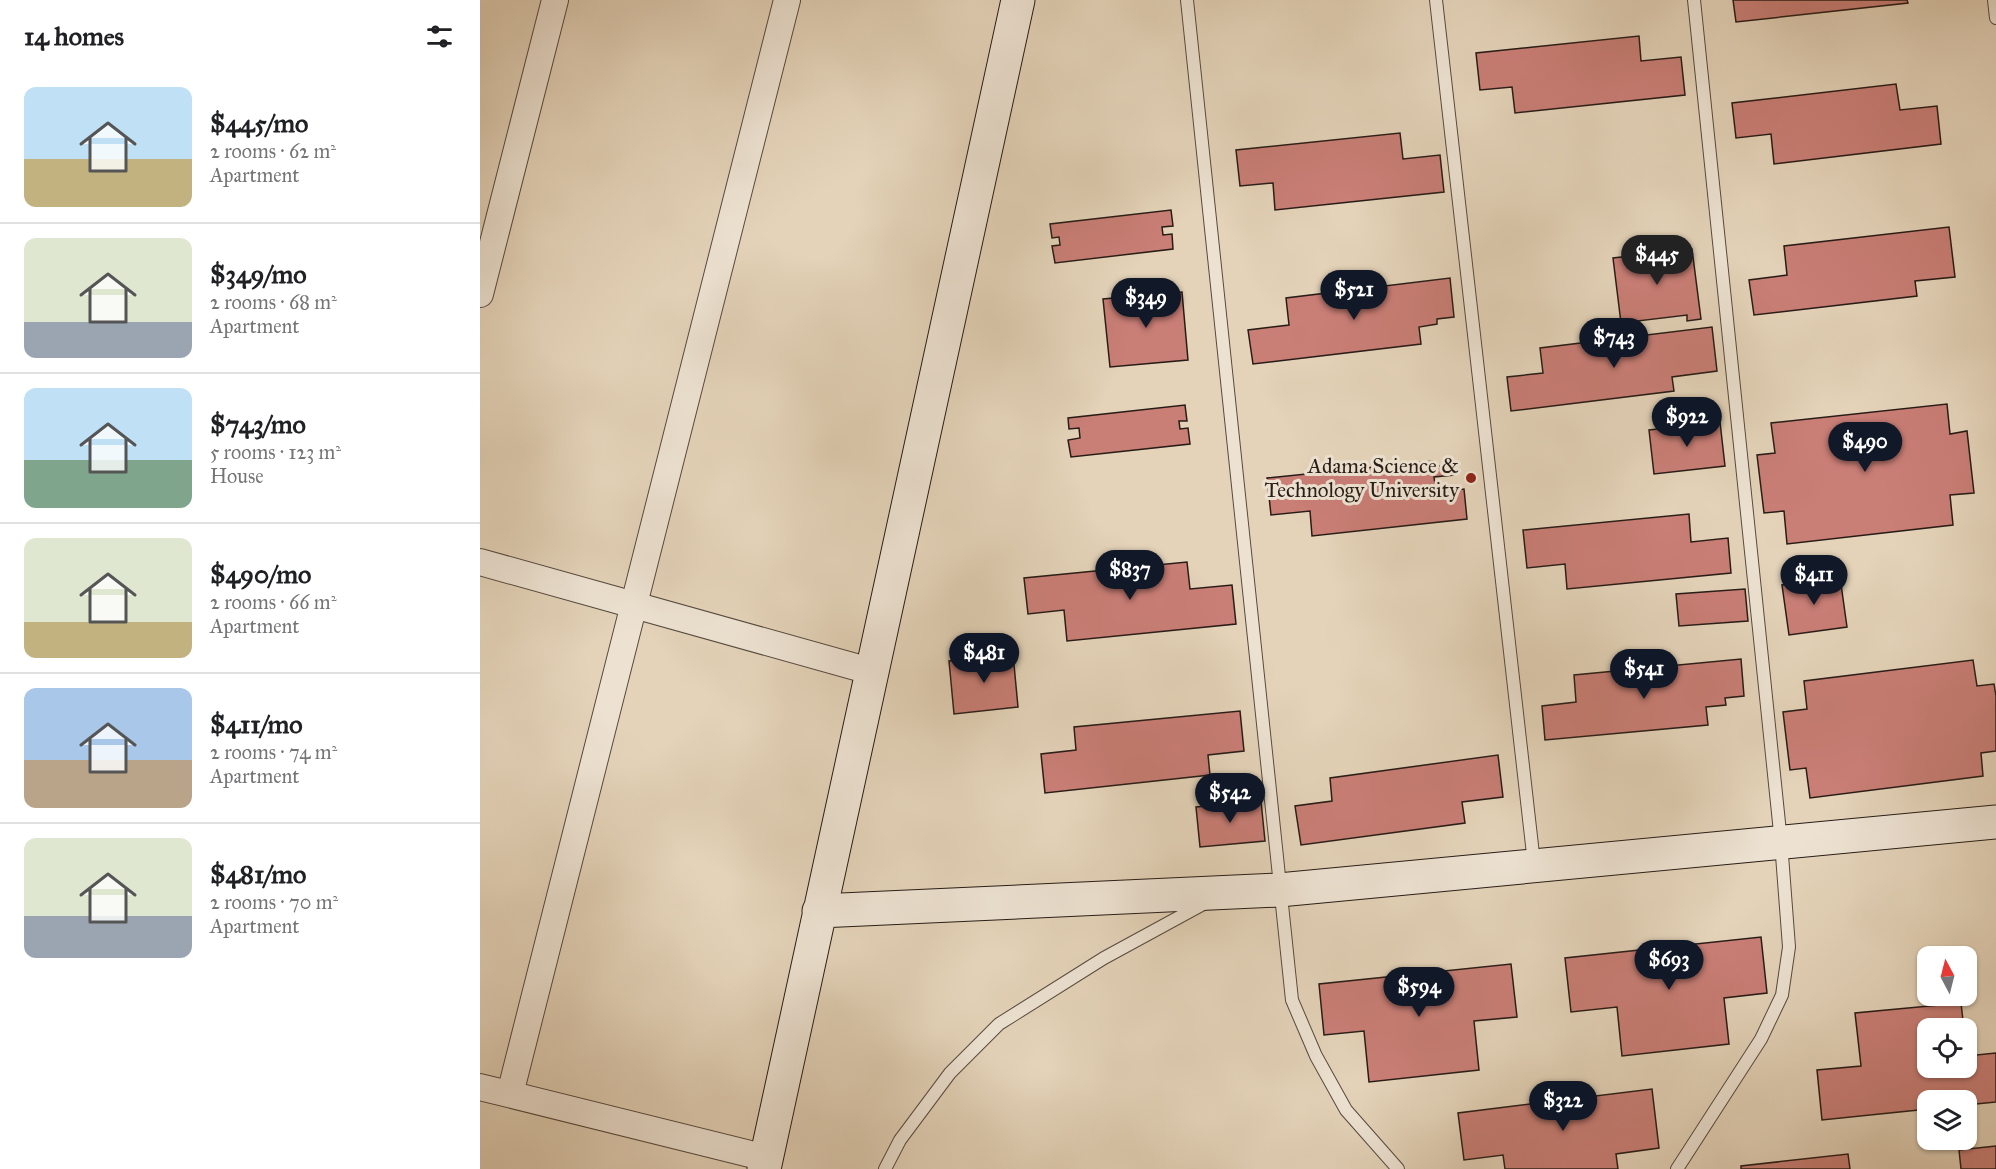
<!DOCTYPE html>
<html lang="en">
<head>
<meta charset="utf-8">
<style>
	:root { --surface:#fff; --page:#f2f2f2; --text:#202124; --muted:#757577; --line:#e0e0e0; --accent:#111827 }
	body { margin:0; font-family:"IM FELL Great Primer",serif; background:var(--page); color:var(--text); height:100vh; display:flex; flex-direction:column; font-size:22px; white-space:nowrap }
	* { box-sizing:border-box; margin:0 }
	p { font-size:20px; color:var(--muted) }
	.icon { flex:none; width:33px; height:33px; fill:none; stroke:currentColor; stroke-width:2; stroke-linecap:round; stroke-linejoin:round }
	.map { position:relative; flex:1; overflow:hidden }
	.drawer { display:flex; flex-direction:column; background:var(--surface); width:480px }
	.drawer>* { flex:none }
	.needle { width:39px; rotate:353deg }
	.fabs { position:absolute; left:1437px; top:946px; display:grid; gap:12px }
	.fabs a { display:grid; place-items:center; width:60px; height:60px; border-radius:12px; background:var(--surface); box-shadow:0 2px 4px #0004; font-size:30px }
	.price { position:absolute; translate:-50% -51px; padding:0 14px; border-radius:21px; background:var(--accent); color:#fff; font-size:20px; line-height:39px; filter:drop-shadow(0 2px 3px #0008) }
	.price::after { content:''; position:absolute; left:50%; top:36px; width:18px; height:14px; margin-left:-9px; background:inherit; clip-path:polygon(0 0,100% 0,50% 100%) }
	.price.on { background:#222; color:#fff }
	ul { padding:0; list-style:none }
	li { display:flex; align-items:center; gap:18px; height:150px; padding:0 24px }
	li+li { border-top:2px solid var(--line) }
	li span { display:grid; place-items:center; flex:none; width:168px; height:120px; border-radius:12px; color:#555 }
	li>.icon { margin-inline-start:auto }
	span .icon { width:72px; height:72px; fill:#fffc; stroke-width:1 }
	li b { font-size:26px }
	h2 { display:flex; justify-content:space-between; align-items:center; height:72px; padding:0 24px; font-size:26px }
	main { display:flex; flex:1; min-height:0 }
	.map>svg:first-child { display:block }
</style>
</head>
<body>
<main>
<section class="drawer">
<h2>14 homes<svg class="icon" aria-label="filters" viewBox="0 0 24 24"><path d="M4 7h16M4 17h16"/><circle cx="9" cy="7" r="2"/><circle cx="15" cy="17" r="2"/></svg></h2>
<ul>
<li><span style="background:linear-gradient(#bfe0f5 60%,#c2b280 0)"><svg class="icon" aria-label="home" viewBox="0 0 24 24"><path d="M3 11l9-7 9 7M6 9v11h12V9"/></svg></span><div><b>$445/mo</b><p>2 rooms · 62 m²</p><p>Apartment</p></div></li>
<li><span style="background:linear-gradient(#dfe7d0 70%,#9aa5b1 0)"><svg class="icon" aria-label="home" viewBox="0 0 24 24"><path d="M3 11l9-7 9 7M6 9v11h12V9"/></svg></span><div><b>$349/mo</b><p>2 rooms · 68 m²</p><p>Apartment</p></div></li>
<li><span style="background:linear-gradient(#bfe0f5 60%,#7fa58c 0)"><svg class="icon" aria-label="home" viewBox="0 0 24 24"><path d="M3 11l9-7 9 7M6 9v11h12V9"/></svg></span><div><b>$743/mo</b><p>5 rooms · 123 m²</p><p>House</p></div></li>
<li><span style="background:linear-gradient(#dfe7d0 70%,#c2b280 0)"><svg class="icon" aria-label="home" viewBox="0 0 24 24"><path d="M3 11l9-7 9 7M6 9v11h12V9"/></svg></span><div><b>$490/mo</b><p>2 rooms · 66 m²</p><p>Apartment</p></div></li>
<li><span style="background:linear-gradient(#a9c7e8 60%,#b9a48a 0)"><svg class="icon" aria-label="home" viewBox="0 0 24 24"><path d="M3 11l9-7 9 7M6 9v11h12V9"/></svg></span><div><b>$411/mo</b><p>2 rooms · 74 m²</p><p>Apartment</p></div></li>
<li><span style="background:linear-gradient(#dfe7d0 65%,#9aa5b1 0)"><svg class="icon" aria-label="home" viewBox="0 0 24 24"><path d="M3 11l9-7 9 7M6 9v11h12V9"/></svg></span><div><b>$481/mo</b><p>2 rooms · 70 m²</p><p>Apartment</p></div></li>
</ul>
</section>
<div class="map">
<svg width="1516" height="1169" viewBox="0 0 1516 1169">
	<rect width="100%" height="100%" fill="#e4d3b9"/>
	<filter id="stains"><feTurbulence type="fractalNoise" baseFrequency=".00333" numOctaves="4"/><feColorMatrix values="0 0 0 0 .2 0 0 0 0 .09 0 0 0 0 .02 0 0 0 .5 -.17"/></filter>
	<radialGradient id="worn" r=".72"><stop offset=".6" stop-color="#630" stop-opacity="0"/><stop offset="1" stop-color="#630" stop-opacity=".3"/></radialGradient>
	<!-- building -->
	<path fill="#c97e76" stroke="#271c16" stroke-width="1.5" d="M1253,0H1427L1428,3L1256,22Z
		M1159,36L1161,61L1201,57L1205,95L1035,113L1032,87L1000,90L996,53Z
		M1416,84L1420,110L1457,106L1461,144L1294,164L1291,134L1256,138L1252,103Z
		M920,133L923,159L960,155L964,192L795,210L793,183L760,186L756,150Z
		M691,210L693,226L682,227L683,235L692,234L693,249L575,263L572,246L580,245L579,237L572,238L570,224Z
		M1469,227L1475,277L1435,281L1437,296L1274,315L1269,280L1307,275L1304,246Z
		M1212,249L1221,319L1207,321V315L1141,323L1133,258Z
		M970,278L974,317L957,319V324L939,327L941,344L773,364L768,330L809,325L806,298Z
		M702,292L708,360L630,367L623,299Z
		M1232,327L1237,371L1192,377L1194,391L1031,411L1027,377L1063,373L1060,348Z
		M1467,404L1470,434L1487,431L1494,493L1470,495L1473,525L1307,544L1304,511L1284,513L1277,455L1295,453L1291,423Z
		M705,405L707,421H699L700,429L708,428L710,444L591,457L588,440L600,438L599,428L589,429L588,418Z
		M1240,422L1245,466L1174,474L1169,430Z
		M953,461V467L973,464L974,475L954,477L956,492L984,489L987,519L832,536L830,511L791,515L787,478Z
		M1209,514L1211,542L1248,538L1251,573L1087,589L1085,564L1047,568L1043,530Z
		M707,562L710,589L752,585L756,624L587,641L584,610L548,614L544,578Z
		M1360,577L1367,627L1309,635L1302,585Z
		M1265,589L1268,621L1199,626L1196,594Z
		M533,654L538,707L474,714L469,661Z
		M1261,659L1264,696L1245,698L1246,705L1226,707L1228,725L1065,740L1062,706L1096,702L1094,675Z
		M1493,660L1497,686L1514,684L1516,696V751L1501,753L1503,776L1330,798L1326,768L1310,770L1303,712L1327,709L1324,681Z
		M760,711L764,751L728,755L730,775L565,793L561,754L596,750L594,727Z
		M1018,755L1023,797L982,802L985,823L821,845L815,806L852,801L850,778Z
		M781,801L785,841L720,847L716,807Z
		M1281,937L1287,993L1244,998L1249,1044L1142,1056L1137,1007L1091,1012L1085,958Z
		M1031,964L1037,1017L994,1021L999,1070L889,1082L884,1031L844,1035L839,984Z
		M1481,1003L1484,1029H1448V1068H1486V1051L1487,1056L1516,1053V1102L1486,1105V1101H1448V1109L1342,1120L1337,1070L1381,1066L1375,1013Z
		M1172,1089L1179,1148L1136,1154L1138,1169H1025L1023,1155L984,1160L978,1113Z
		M1516,1146V1169H1481L1479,1150Z
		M1368,1154L1370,1169H1261V1166Z"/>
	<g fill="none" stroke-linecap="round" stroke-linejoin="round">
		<!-- lane casing -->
		<g stroke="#564a3f" stroke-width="14">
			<path id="lane" d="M707,0L812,1000L836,1056L866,1110L918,1169
				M956,0L1054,863
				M1514,0L1516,18
				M405,1169L420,1140L470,1073L519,1024L624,958L725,903
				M1197,1169L1281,1039L1302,995L1309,947L1301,842L1214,0"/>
		</g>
		<!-- street casing -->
		<g stroke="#564a3f" stroke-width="28">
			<path id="street" d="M0,294L75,0
				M0,562L390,671
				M0,1087L286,1158
				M30,1094L307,0"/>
		</g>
		<!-- secondary casing -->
		<g stroke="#271c16" stroke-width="35">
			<path id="secondary" d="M339,911L799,890L1516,822
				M284,1169L538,0"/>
		</g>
		<!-- lane -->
		<use href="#lane" stroke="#ede2d2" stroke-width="12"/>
		<!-- street -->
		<use href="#street" stroke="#ede2d2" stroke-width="26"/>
		<!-- secondary -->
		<use href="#secondary" stroke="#ede2d2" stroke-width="33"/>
	</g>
	<!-- markers -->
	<circle fill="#8f2418" stroke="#ede2d2" stroke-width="2" cx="991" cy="478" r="6"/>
	<g text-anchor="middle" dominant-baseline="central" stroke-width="6" stroke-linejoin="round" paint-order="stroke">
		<!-- poi labels -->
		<g font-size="21" fill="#271c16" stroke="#ede2d2" text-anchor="end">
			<text x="979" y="466">Adama Science &amp;<tspan x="979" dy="24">Technology University</tspan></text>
		</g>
	</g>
	<rect width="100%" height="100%" filter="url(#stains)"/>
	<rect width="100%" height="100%" fill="url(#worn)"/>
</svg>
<div class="fabs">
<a><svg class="needle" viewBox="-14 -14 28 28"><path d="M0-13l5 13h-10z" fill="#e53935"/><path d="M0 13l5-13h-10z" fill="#757577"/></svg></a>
<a><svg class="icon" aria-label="locate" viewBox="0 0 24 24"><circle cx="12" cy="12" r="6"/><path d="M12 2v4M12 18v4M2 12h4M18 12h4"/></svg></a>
<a><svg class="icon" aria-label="layers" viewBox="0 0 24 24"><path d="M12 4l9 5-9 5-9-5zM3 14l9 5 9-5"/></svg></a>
</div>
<b class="price on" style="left:1177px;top:286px">$445</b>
<b class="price" style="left:874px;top:321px">$521</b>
<b class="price" style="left:666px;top:329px">$349</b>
<b class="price" style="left:1134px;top:369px">$743</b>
<b class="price" style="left:1207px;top:448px">$922</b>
<b class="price" style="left:1385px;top:473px">$490</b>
<b class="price" style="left:650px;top:601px">$837</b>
<b class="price" style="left:1334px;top:606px">$411</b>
<b class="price" style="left:504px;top:684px">$481</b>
<b class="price" style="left:1164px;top:700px">$541</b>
<b class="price" style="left:750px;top:824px">$542</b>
<b class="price" style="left:1189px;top:991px">$693</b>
<b class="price" style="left:939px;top:1018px">$594</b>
<b class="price" style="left:1083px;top:1132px">$322</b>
</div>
</main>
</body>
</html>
